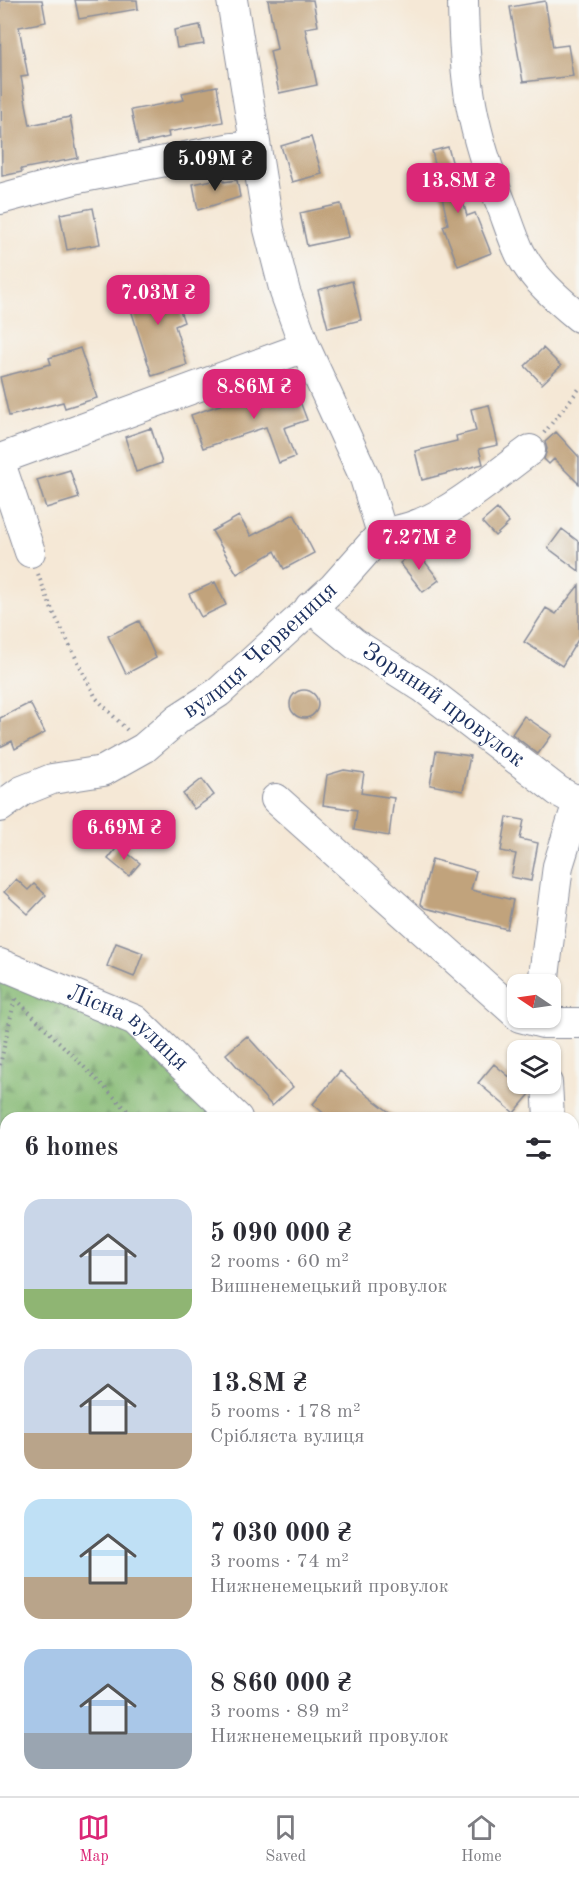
<!DOCTYPE html>
<html lang="en">
<head>
<meta charset="utf-8">
<style>
	:root { --surface:#fff; --page:#f7f7f7; --text:#2b2b33; --muted:#7c7c81; --line:#e1e1e2; --accent:#db2777 }
	body { margin:0; font-family:"Old Standard TT",serif; background:var(--page); color:var(--text); height:100vh; display:flex; flex-direction:column; font-size:22px; white-space:nowrap }
	* { box-sizing:border-box; margin:0 }
	p { font-size:20px; color:var(--muted) }
	.icon { flex:none; width:33px; height:33px; fill:none; stroke:currentColor; stroke-width:2; stroke-linecap:round; stroke-linejoin:round }
	.map { position:relative; flex:1; overflow:hidden }
	.side { position:absolute; left:0px; top:1112px; width:579px; height:686px; display:flex; flex-direction:column; background:var(--surface); border-radius:18px 18px 0 0; box-shadow:0 2px 4px #0004 }
	.side>* { flex:none }
	.needle { width:39px; rotate:283deg }
	.fabs { position:absolute; left:507px; top:974px; display:grid; gap:12px }
	.fabs a { display:grid; place-items:center; width:54px; height:54px; border-radius:12px; background:var(--surface); box-shadow:0 2px 4px #0004; font-size:30px }
	.price { position:absolute; translate:-50% -51px; padding:0 14px; border-radius:12px; background:var(--accent); color:#fff; font-size:20px; line-height:39px; filter:drop-shadow(0 2px 3px #0008) }
	.price::after { content:''; position:absolute; left:50%; top:36px; width:18px; height:14px; margin-left:-9px; background:inherit; clip-path:polygon(0 0,100% 0,50% 100%) }
	.price.current { background:#222; color:#fff }
	ul { padding:0; list-style:none }
	li { display:flex; align-items:center; gap:18px; height:150px; padding:0 24px }
	li span { display:grid; place-items:center; flex:none; width:168px; height:120px; border-radius:18px; color:#555 }
	li>.icon { margin-inline-start:auto }
	span .icon { width:72px; height:72px; fill:#fffc; stroke-width:1 }
	li b { font-size:26px }
	h2 { display:flex; justify-content:space-between; align-items:center; height:72px; padding:0 24px; font-size:26px }
	.tab-bar { display:flex; justify-content:space-around; align-items:center; height:84px; border-top:2px solid var(--line); background:var(--surface); font-size:16px; color:var(--muted) }
	.tab-bar a { display:grid; justify-items:center; gap:3px }
	.tab-bar .current { color:var(--accent) }
	.map>svg:first-child { display:block }
</style>
</head>
<body>
<div class="map">
<svg width="579" height="1796" viewBox="0 0 579 1796">
	<defs>
		<pattern id="forest-firs" width="22" height="20" patternUnits="userSpaceOnUse" patternTransform="scale(1.5)"><rect width="22" height="20" fill="#86ba75"/><path d="M5 1l3.5 6h-7zM16 11l3.5 6h-7z" fill="#6d9863"/></pattern>
	</defs>
	<rect width="100%" height="100%" fill="#f6f6f2"/>
	<filter id="ink" filterUnits="userSpaceOnUse"><feTurbulence type="fractalNoise" baseFrequency=".0167" numOctaves="2"/><feDisplacementMap in="SourceGraphic" scale="12" xChannelSelector="R" yChannelSelector="G"/><feConvolveMatrix kernelMatrix="1 2 1 2 8 2 1 2 1" color-interpolation-filters="sRGB"/></filter>
	<filter id="wash" filterUnits="userSpaceOnUse"><feTurbulence type="fractalNoise" baseFrequency=".008" numOctaves="4" result="noise"/><feDisplacementMap in="SourceGraphic" scale="24" xChannelSelector="R" yChannelSelector="G"/><feGaussianBlur stdDeviation="1.35" result="paint"/><feColorMatrix in="noise" values="0 0 0 0 0 0 0 0 0 0 0 0 0 0 0 0 0 1.4 0 .05"/><feComposite in="paint" operator="in"/></filter>
	<g filter="url(#wash)">
		<rect width="100%" height="100%" fill="#f5e8d6"/>
		<!-- forest -->
		<path fill="url(#forest-firs)" stroke="#50746a" stroke-width="1.5" d="M0,969L95,1000L240,1117L6,1118V1791H573V1625L579,1627V1796H0Z"/>
		<g id="blocks">
			<!-- building -->
			<path fill="#c1a37b" d="M0,0H42L46,22L19,27L28,76L21,77L30,125L70,117L78,158L21,169L22,172L2,176Z
				M75,0H137L138,9L79,19Z
				M268,0H313L318,26L305,28L317,85L279,93L270,51L277,49Z
				M545,1L553,47L568,45L573,76L523,82L510,7Z
				M200,25L204,44L177,48L174,30Z
				M217,86L223,122L168,132L169,137L138,144L131,110L184,100L182,93Z
				M311,137L322,174L292,182L281,146Z
				M448,147L467,216L475,213L491,253L458,266L443,226L448,224L432,151Z
				M223,178L224,182L237,180L240,197L198,210L193,184Z
				M341,204L349,237L307,246L300,213Z
				M93,208L100,244L67,250L60,214Z
				M169,278L184,322L175,326L187,365L152,376L126,294Z
				M352,281L361,320L328,328L318,290Z
				M80,348L97,398L65,408L63,402L9,416L0,377L51,364L49,358Z
				M543,348L561,366L542,384L525,366Z
				M293,383L307,420L284,428L295,457L279,463L266,427L203,448L191,415L237,399L238,403Z
				M489,405L498,445L479,449L483,464L422,480L415,451L457,441L456,436L476,431L471,409Z
				M151,428L162,463L136,472L125,437Z
				M556,432L579,457V484L554,459L549,464L544,459L547,449L545,442Z
				M70,470L79,498L46,508L37,480Z
				M497,509L509,523L495,536L482,522Z
				M294,514L314,553L284,569L275,551L237,574L212,531L239,516L251,536Z
				M562,529L579,542V571L548,548Z
				M416,550L439,580L423,592L400,563Z
				M215,582L226,605L201,617L189,594Z
				M579,585V638L562,666L524,642L546,608L556,614Z
				M139,621L156,658L126,674L108,636Z
				M290 704a14 14 0 1 1 28 0a14 14 0 1 1-28 0Z
				M30,703L45,733L15,749L12,741L0,747V718Z
				M524,716L552,735L538,754L512,734Z
				M436,751L470,756L463,791L430,785Z
				M344,770L364,773L361,793L394,798L389,836L354,830L357,810L323,805L327,775Z
				M202,779L214,795L194,809L183,794Z
				M507,817L524,820L520,839L538,843L531,881L511,877L516,854L501,851Z
				M118,846L140,863L129,876L108,859Z
				M432,859L476,871L471,890L513,900L507,929L425,908L420,904Z
				M16,879L28,890L34,884L46,895L28,914L4,892Z
				M116,943L143,953L134,977L107,966Z
				M247,1036L293,1087L272,1106L226,1054Z
				M494,1064L530,1094L514,1113L478,1083Z
				M340,1071L367,1095L397,1118H329L313,1104Z"/>
		</g>
	</g>
	<g filter="url(#ink)">
		<use href="#blocks" fill-opacity="0" stroke="#888c9a" stroke-width="1.5"/>
		<g fill="none" stroke-linecap="round" stroke-linejoin="round">
			<!-- minor casing -->
			<g stroke="#888c9a" stroke-width="32">
				<g id="minor">
					<path d="M232,0L269,229L285,292L305,347L365,478L382,533"/>
					<path d="M463,0C464,81 471,130 502,206C508,222 513,238 520,253C533,278 557,299 579,317"/>
					<path d="M0,199L78,178L232,148L254,147"/>
					<path d="M0,459L305,347"/>
					<path d="M0,463L30,552"/>
					<path id="s1" d="M310,607L355,644L424,688L558,791L578,802"/>
					<path d="M276,799L518,1015"/>
					<path id="s2" d="M0,807L22,791L52,779L103,771L144,748L179,718L219,692L334,587L382,533C437,529 487,481 530,450"/>
					<path id="s3" d="M0,964L135,1020L237,1118"/>
					<path d="M543,984L558,866L579,799"/>
					<path d="M520,1017L543,1023H579"/>
					<path d="M547,1083L549,1118"/>
				</g>
			</g>
			<!-- path -->
			<path stroke="#888c9a" stroke-width="4" stroke-dasharray="1.5 4.5" stroke-linecap="butt" d="M544,433L579,389
				M38,574L52,610L96,698L127,730
				M16,999L135,1118
				M0,1065L15,998
				M0,1529L6,1527
				M573,1672L579,1673
				M573,1700L579,1701
				M0,1724L6,1741
				M327,1791V1796
				M437,1791L440,1796
				M566,1791L568,1796
				M22,1796L26,1791
				M233,1796L234,1791
				M396,1796L398,1791"/>
			<!-- minor -->
			<use href="#minor" stroke="#fff" stroke-width="30"/>
		</g>
	</g>
	<g text-anchor="middle" dominant-baseline="central" stroke-width="5" stroke-linejoin="round" paint-order="stroke">
		<!-- street labels -->
		<g font-size="24" fill="#1b2f5e" stroke="#f6f6f2">
			<text stroke="none"><textPath href="#s2" startOffset="310">вулиця Червениця</textPath></text>
			<text stroke="none"><textPath href="#s1" startOffset="166">Зоряний провулок</textPath></text>
			<text stroke="none"><textPath href="#s3" startOffset="144">Лісна вулиця</textPath></text>
		</g>
	</g>
</svg>
<div class="fabs">
<a><svg class="needle" viewBox="-14 -14 28 28"><path d="M0-13l5 13h-10z" fill="#e53935"/><path d="M0 13l5-13h-10z" fill="#7c7c81"/></svg></a>
<a><svg class="icon" aria-label="layers" viewBox="0 0 24 24"><path d="M12 4l9 5-9 5-9-5zM3 14l9 5 9-5"/></svg></a>
</div>
<b class="price current" style="left:215px;top:192px">5.09M ₴</b>
<b class="price" style="left:458px;top:214px">13.8M ₴</b>
<b class="price" style="left:158px;top:326px">7.03M ₴</b>
<b class="price" style="left:254px;top:420px">8.86M ₴</b>
<b class="price" style="left:419px;top:571px">7.27M ₴</b>
<b class="price" style="left:124px;top:861px">6.69M ₴</b>
<section class="side">
<h2>6 homes<svg class="icon" aria-label="filters" viewBox="0 0 24 24"><path d="M4 7h16M4 17h16"/><circle cx="9" cy="7" r="2"/><circle cx="15" cy="17" r="2"/></svg></h2>
<ul>
<li><span style="background:linear-gradient(#c9d6e8 75%,#8fb573 0)"><svg class="icon" aria-label="home" viewBox="0 0 24 24"><path d="M3 11l9-7 9 7M6 9v11h12V9"/></svg></span><div><b>5 090 000 ₴</b><p>2 rooms · 60 m²</p><p>Вишненемецький провулок</p></div></li>
<li><span style="background:linear-gradient(#c9d6e8 70%,#b9a48a 0)"><svg class="icon" aria-label="home" viewBox="0 0 24 24"><path d="M3 11l9-7 9 7M6 9v11h12V9"/></svg></span><div><b>13.8M ₴</b><p>5 rooms · 178 m²</p><p>Срібляста вулиця</p></div></li>
<li><span style="background:linear-gradient(#bfe0f5 65%,#b9a48a 0)"><svg class="icon" aria-label="home" viewBox="0 0 24 24"><path d="M3 11l9-7 9 7M6 9v11h12V9"/></svg></span><div><b>7 030 000 ₴</b><p>3 rooms · 74 m²</p><p>Нижненемецький провулок</p></div></li>
<li><span style="background:linear-gradient(#a9c7e8 70%,#9aa5b1 0)"><svg class="icon" aria-label="home" viewBox="0 0 24 24"><path d="M3 11l9-7 9 7M6 9v11h12V9"/></svg></span><div><b>8 860 000 ₴</b><p>3 rooms · 89 m²</p><p>Нижненемецький провулок</p></div></li>
</ul>
</section>
</div>
<nav class="tab-bar">
<a class="current"><svg class="icon" aria-label="map" viewBox="0 0 24 24"><path d="M3 6l6-2 6 2 6-2v14l-6 2-6-2-6 2zM9 4v14M15 6v14"/></svg>Map</a>
<a><svg class="icon" aria-label="saved" viewBox="0 0 24 24"><path d="M7 4h10v16l-5-4-5 4z"/></svg>Saved</a>
<a><svg class="icon" aria-label="home" viewBox="0 0 24 24"><path d="M3 11l9-7 9 7M6 9v11h12V9"/></svg>Home</a>
</nav>
</body>
</html>
